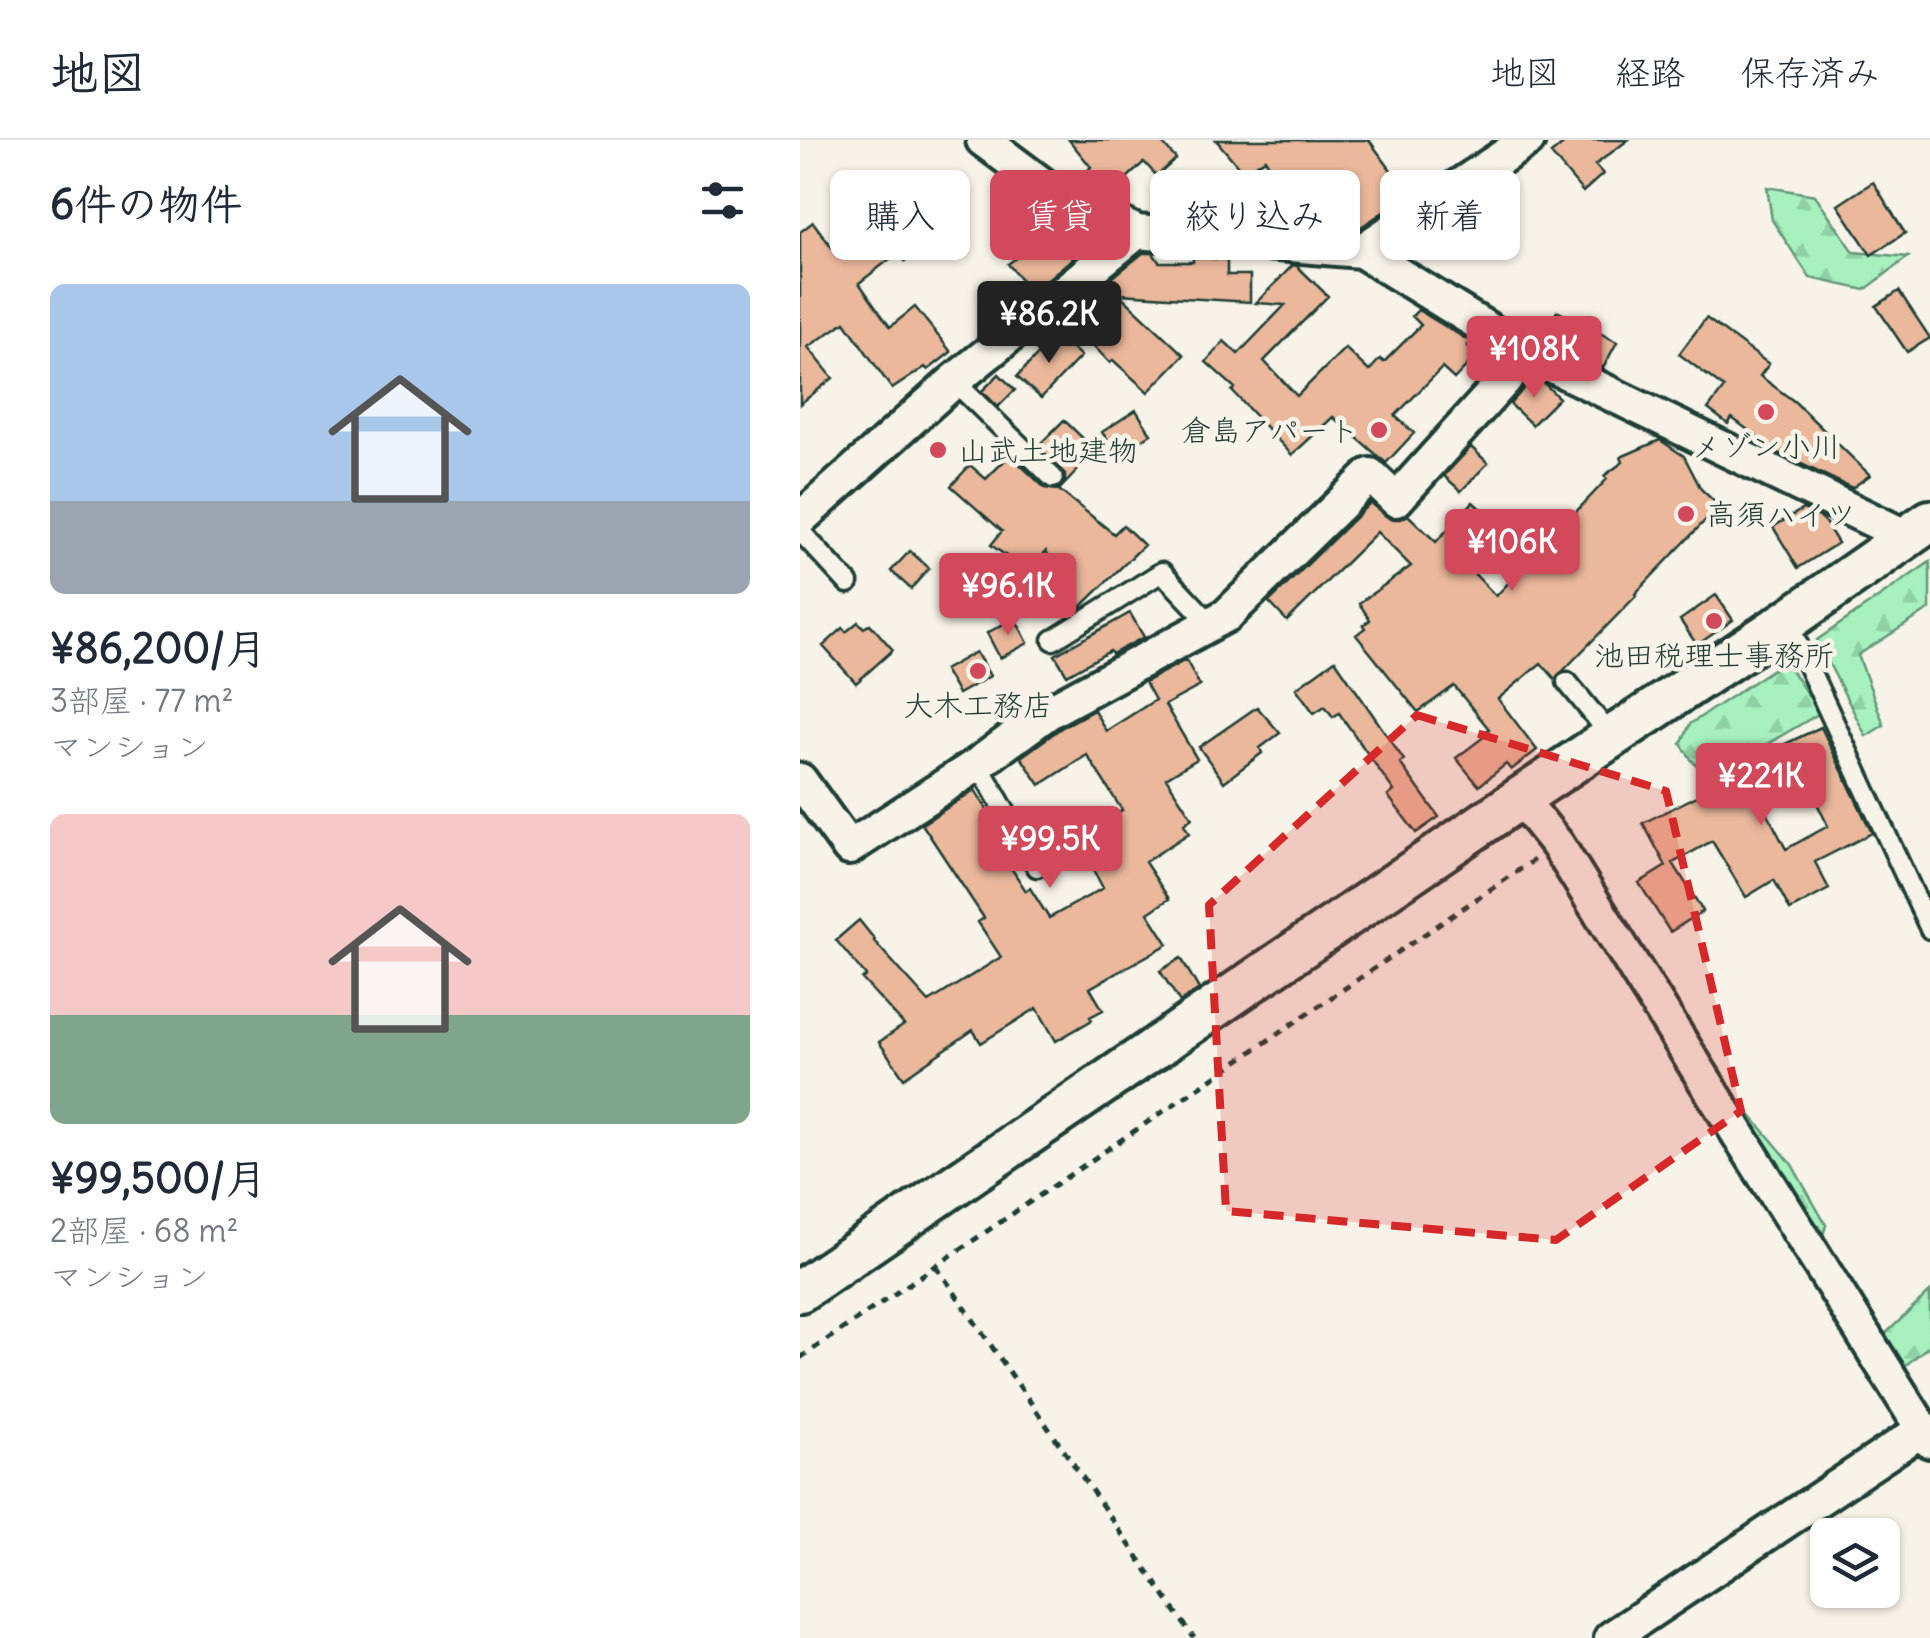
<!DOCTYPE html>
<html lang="ja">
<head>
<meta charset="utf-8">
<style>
	:root { --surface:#fff; --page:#f2f2f3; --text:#1f2937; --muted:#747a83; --line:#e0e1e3; --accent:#d1495b }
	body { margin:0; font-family:Delius,"Klee One",sans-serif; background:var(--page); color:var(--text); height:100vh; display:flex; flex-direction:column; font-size:38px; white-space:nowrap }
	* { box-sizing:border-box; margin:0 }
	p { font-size:32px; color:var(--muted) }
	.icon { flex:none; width:55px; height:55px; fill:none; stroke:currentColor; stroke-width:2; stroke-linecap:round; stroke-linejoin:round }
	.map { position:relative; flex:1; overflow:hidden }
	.panel { display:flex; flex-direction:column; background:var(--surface); width:800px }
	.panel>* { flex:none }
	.top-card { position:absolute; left:30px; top:30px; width:950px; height:90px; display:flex; gap:20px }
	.tools { position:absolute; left:1010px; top:1378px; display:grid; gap:20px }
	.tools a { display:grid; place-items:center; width:90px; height:90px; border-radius:15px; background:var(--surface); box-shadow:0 2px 8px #0004; font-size:50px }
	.price { position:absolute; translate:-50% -85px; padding:0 22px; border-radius:10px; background:var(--accent); color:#fff; font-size:32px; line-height:65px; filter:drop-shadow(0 2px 5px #0008) }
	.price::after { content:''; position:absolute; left:50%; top:60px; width:30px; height:22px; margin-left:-15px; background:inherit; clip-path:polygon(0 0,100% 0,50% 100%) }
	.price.active { background:#222; color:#fff }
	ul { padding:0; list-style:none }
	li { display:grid; align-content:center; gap:20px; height:530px; padding:0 50px }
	li span { display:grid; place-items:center; height:310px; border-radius:15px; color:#555 }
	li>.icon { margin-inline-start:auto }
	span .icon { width:180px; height:180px; fill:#fffc; stroke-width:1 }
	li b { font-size:42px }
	h2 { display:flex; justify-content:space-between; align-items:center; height:120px; padding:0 50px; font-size:42px }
	.tag { padding:0 35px; border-radius:15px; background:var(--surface); box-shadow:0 2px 8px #0004; font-size:35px; line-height:90px }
	.tag.active { background:var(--accent); color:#fff }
	header { display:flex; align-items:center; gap:60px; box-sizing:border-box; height:140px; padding:0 50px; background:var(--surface); border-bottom:2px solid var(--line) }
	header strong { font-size:48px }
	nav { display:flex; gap:55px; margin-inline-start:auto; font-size:35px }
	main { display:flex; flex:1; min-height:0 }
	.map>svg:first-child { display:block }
</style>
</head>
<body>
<header>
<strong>地図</strong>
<nav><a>地図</a><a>経路</a><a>保存済み</a></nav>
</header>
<main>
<section class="panel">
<h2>6件の物件<svg class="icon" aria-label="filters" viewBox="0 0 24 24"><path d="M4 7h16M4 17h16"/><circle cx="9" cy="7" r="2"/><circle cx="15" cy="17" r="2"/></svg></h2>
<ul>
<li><span style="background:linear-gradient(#a9c7e8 70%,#9aa5b1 0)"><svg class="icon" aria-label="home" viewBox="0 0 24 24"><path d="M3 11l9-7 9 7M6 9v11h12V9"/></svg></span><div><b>¥86,200/月</b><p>3部屋 · 77 m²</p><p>マンション</p></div></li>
<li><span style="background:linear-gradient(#f6c9c9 65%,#7fa58c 0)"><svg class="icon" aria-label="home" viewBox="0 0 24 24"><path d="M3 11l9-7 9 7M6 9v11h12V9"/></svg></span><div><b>¥99,500/月</b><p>2部屋 · 68 m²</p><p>マンション</p></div></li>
</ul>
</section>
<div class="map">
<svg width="1130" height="1498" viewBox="0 0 1130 1498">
	<defs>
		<pattern id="forest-firs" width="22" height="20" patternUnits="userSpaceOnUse" patternTransform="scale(2.5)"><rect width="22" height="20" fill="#a7f1bf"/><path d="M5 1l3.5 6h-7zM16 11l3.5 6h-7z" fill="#8fd0a5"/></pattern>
	</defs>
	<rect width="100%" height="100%" fill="#f7f3e8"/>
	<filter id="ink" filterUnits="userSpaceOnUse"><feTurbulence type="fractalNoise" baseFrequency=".01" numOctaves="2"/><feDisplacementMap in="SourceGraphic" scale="20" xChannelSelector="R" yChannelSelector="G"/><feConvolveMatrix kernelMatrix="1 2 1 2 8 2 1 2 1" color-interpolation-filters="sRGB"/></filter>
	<g filter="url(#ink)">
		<!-- forest -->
		<path fill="url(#forest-firs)" stroke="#63977a" stroke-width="2.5" d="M967,47L1015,55L1054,112L1108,117L1065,150L1010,138L972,80Z
			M1130,422V469L1058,515L1084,585L1066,596L1017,500Z
			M985,521L1020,573L911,637L893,622L881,604L890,584Z
			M920,939L991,1023L1026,1085L1021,1103L1080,1199L1130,1152V1205L1095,1234Z"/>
		<!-- building -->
		<path fill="#ebb89c" stroke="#1f3d34" stroke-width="2.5" fill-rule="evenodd" d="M269,0H368L363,4L376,19L357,36L344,22L308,56L277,41L291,27Z
			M416,0H569L609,55L558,89L537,75L529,80L514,60L493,85H486L474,69L489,53L465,19L444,33Z
			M768,0H828L795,25L803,34L783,52L751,14Z
			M1073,42L1105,93L1071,115L1038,65Z
			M96,59L129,101L105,121L99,112L59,143L90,187L115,167L151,212L128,230L125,227L92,249L45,182L8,207L33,238L0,264V92L13,82L33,109Z
			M674,60L693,88L652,116L632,88Z
			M265,80L300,96L232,152L208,124Z
			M343,113H353L359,122H393V117L427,120V135H450V162L319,154L384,215L348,252L313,220L310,223L290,202L313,180L292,154Z
			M493,125L497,126L528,156L464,221L497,256L545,208L569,231L580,219L584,222L621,185L612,176L618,170L671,202L667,206L677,215L654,239L642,228L595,276L614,293L586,323L533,277L492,315L432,251L435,248L406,222L424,201L438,214L485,165L456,163Z
			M1099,151L1130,198L1107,212L1076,166Z
			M757,171L817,202L803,228L743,199Z
			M906,178L969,224L960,236L995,262L1070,335L1052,348L980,314L932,278L928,284L908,269L924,248L879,214Z
			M257,194L281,216L241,258L217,237Z
			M199,234L215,250L198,267L182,251Z
			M733,239L745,244L759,258L732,285L710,264Z
			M336,270L351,294L317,315L302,292Z
			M264,280L296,311L259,350L314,394L323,385L344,405L279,469L246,411L230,433L191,405L202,391L151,346L170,325L186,339L210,315L245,348L257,350L265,342V334L238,306Z
			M860,300L884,316L901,349L919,366L835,454L836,456L755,539L741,523L698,559L737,610L711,630L706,624L679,646L656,618L685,596L683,593L689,589L654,546L618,572L556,495L565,488L563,485L570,480L559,463L611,426L577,392L487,481L469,462L570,363L590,379H601L608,375L636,402L673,362L697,384L662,421L696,456L807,339L804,336L823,322L821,317Z
			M671,307L688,323L661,351L644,336Z
			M1003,369L1023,379L1038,403L998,428L973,387Z
			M110,411L129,428L111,449L91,431Z
			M916,455L933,480L897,505L880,480Z
			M330,473L344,497L312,514L310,511L267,535L255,515Z
			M215,478L228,503L200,518L187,493Z
			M58,482L64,488L70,484L93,510L56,543L23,506L43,488L46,492Z
			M176,512L190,536L158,554L144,530Z
			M386,520L400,546L365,565L397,619L366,638L392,678L384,684L389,693L345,722L369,759L348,773L368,804L290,848L303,870L290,877L292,880L256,901L237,868L181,903L173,890L104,938L79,902L104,885L62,839L66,836L36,800L59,780L75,800L74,801L129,862L201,817L178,782L184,778L122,684L175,650L192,677L182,683L226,751L230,748L249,778L303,748L276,698L322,670L287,615L240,645L221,617L261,588L294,570L306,591L355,560L345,542Z
			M535,520L604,620L600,623L639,677L616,693L588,656L594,651L539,573L533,577L525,566L514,573L496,548Z
			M457,567L480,593L460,608L462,613L424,642L399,607Z
			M1021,587L1072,693L1015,722L1029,749L990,770L974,740L946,757L912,701L873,723L903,771L870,792L839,743L866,726L843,683L967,621L964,614ZM1009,647L1028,686L986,709L964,667Z
			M381,818L399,849L380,862L360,831Z"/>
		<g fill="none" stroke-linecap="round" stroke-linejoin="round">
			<!-- service casing -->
			<g stroke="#1f3d34" stroke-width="25">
				<path id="service" d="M154,241L253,338
					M0,391L48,443
					M987,481L1130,789
					M253,500L362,432L411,484
					M767,542L812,597
					M178,624L237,727"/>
			</g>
			<!-- minor casing -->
			<g stroke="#1f3d34" stroke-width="40">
				<path id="minor" d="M183,0L251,51L337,92L561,111L728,214L1107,397
					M561,111L728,0
					M0,379L154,241L337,92
					M0,640L49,708L178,624L250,571L427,475L570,335L596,360L728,214
					M720,658L757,704L1130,1301
					M811,1498L1122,1290"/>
			</g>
			<!-- tertiary casing -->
			<g stroke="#1f3d34" stroke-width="48">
				<path id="tertiary" d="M0,1151L720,658L987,481L1130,381"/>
			</g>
			<!-- path -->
			<path stroke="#1f3d34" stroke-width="5" stroke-dasharray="8 8" stroke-linecap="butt" d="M136,1126L394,1498
				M0,1218L734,720"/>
			<!-- service -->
			<use href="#service" stroke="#f7f3e8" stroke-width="18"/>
			<!-- minor -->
			<use href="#minor" stroke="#f7f3e8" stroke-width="32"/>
			<!-- tertiary -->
			<use href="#tertiary" stroke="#f7f3e8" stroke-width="40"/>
		</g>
	</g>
	<!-- marked area -->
	<path fill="#d62828" fill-opacity="0.2" stroke="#d62828" stroke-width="8" stroke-dasharray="20 12" stroke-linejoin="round" d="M617,575L866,651L941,971L756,1100L426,1071L409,765Z"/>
	<!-- markers -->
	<g fill="#d1495b" stroke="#f7f3e8" stroke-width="4">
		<circle cx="966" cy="272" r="10"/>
		<circle cx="579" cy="290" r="10"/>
		<circle cx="138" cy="310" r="10"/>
		<circle cx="886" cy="374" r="10"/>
		<circle cx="914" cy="481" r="10"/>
		<circle cx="178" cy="531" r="10"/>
	</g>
	<g text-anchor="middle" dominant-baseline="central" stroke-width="9" stroke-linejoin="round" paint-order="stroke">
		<!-- poi labels -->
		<g font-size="30" fill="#1f3d34" stroke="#f7f3e8">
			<text x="559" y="290" text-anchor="end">倉島アパート</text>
			<text x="966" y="306">メゾン小川</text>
			<text x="158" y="310" text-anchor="start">山武土地建物</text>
			<text x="906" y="374" text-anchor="start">高須ハイツ</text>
			<text x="914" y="515">池田税理士事務所</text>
			<text x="178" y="565">大木工務店</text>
		</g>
	</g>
</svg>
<div class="tools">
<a><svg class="icon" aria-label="layers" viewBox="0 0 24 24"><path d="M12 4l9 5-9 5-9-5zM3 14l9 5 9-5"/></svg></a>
</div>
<b class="price active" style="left:249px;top:226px">¥86.2K</b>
<b class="price" style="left:734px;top:261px">¥108K</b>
<b class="price" style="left:712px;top:454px">¥106K</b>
<b class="price" style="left:208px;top:498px">¥96.1K</b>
<b class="price" style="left:961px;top:688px">¥221K</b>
<b class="price" style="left:250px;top:751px">¥99.5K</b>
<div class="top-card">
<a class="tag">購入</a>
<a class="tag active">賃貸</a>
<a class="tag">絞り込み</a>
<a class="tag">新着</a>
</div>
</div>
</main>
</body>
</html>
